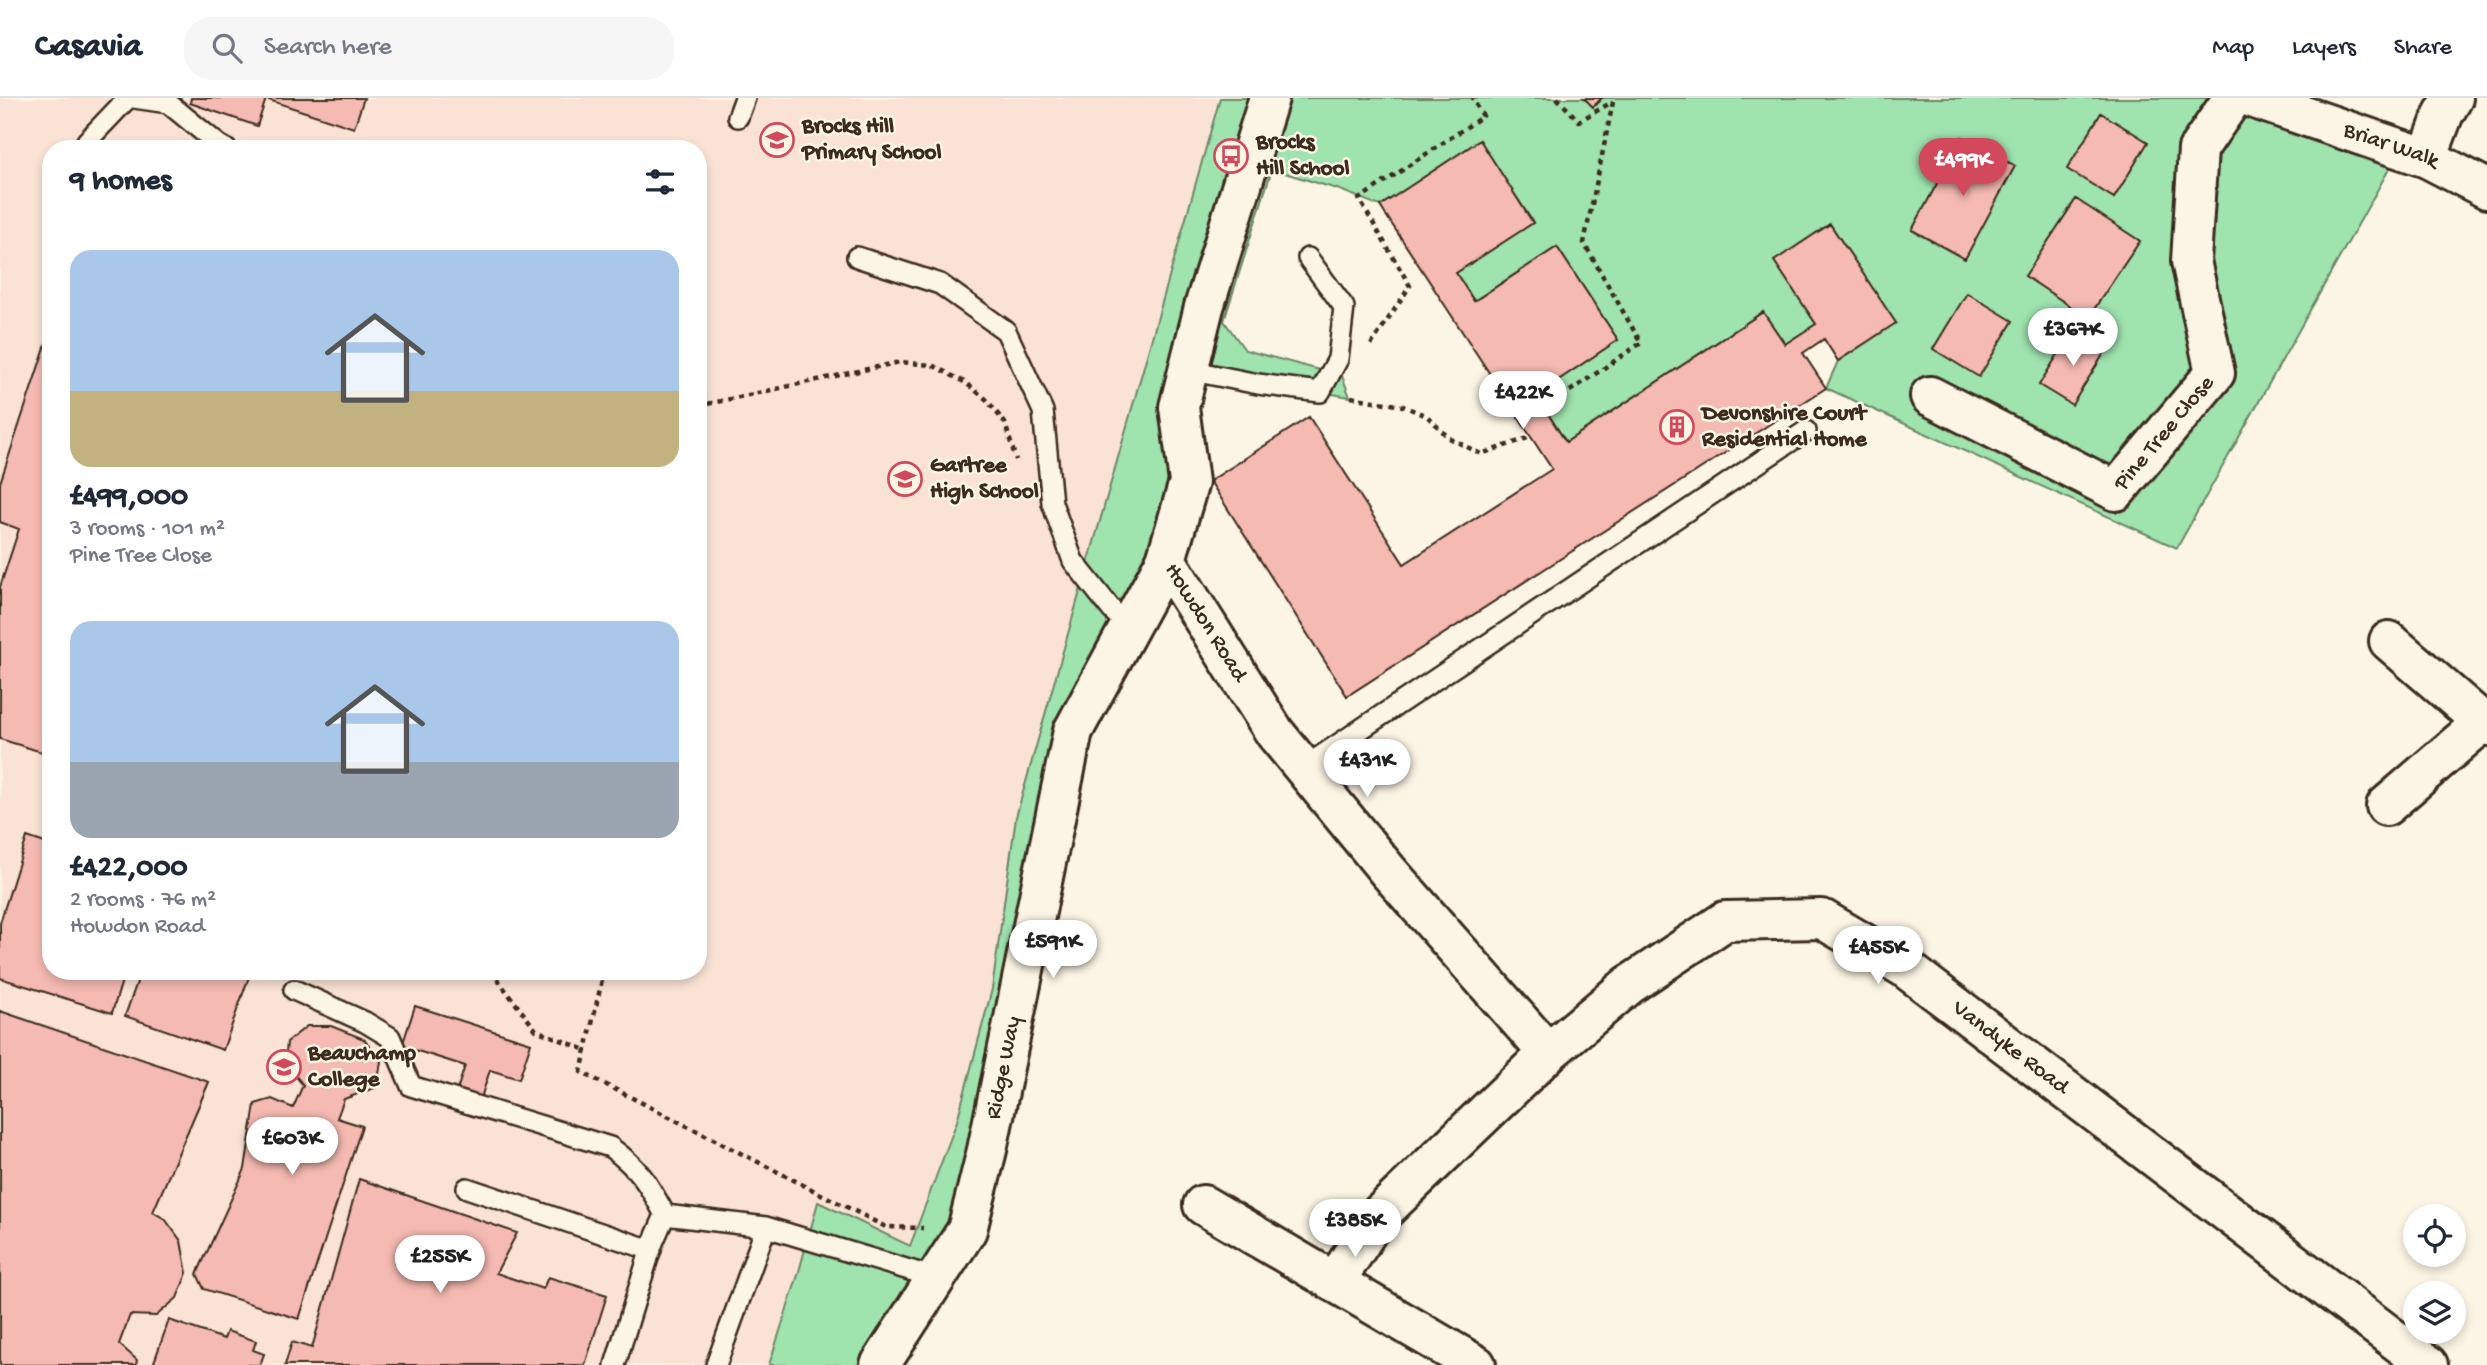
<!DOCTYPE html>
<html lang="en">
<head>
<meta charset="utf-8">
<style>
	:root { --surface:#fff; --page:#f6f6f7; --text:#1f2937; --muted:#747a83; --line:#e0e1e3; --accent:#d1495b }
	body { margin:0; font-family:"Gochi Hand",sans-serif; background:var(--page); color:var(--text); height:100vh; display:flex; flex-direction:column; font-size:26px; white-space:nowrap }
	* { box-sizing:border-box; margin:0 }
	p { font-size:23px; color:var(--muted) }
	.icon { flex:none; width:38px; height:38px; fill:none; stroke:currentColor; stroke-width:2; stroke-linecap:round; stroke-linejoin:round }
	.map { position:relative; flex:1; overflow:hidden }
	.panel { position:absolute; left:42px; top:42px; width:665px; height:840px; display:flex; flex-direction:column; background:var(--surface); border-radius:28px; box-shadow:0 4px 10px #0003 }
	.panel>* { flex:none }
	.fabs { position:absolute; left:2403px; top:1106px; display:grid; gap:14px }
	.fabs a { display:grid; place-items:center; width:63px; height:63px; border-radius:50%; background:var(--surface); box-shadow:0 4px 10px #0003; font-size:35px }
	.price { position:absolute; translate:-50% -60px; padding:0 16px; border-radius:24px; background:#fff; color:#222; font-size:23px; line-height:46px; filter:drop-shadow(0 2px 4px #0008) }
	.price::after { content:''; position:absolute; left:50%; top:42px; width:21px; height:16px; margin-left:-10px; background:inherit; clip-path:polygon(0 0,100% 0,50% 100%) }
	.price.selected { background:var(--accent); color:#fff }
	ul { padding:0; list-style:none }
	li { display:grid; align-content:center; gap:14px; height:371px; padding:0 28px }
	li span { display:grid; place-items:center; height:217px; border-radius:21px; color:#555 }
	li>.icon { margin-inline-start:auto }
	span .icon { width:126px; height:126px; fill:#fffc; stroke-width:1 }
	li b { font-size:30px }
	h2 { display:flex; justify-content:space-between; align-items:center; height:84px; padding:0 28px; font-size:30px }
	header { display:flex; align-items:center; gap:42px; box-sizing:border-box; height:98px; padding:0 35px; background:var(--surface); border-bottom:2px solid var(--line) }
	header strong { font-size:33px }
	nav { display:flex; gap:38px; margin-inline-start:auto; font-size:24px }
	.search { width:490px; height:63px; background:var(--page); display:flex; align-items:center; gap:18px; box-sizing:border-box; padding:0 24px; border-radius:28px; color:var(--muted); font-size:26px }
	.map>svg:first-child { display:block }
</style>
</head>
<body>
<header>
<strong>Casavia</strong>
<div class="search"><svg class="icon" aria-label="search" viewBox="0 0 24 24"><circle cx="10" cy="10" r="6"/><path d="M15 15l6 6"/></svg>Search here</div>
<nav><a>Map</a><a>Layers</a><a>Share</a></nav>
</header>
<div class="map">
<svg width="2487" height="1267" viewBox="0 0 2487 1267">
	<rect width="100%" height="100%" fill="#fcf5e5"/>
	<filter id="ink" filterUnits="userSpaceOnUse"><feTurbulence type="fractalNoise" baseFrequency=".0143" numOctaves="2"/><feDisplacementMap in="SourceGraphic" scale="14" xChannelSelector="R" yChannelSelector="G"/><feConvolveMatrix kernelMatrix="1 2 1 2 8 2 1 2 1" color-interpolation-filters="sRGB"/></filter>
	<g filter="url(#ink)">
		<!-- built -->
		<path fill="#fae3d5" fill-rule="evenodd" d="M0,0H1220L1016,719L992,891L957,1023L910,1148L839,1267H0ZM51,51H698V873H51Z"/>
		<!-- green -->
		<path fill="#9fe3af" stroke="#6d8666" stroke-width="2" fill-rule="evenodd" d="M1220,0H2253L2393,64L2177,450L1826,290L1838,263L1895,225L1830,126L1775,163L1816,226L1785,246L1763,214L1566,344L1536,297L1618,242L1557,149L1474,203L1456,175L1533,124L1480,43L1380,108L1340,92L1272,71L1224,223L1245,252L1342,278L1350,299L1188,272L1189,384L1073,633L967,1132L882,1267H769L798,1177L818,1104L910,1148L957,1023L992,891L1016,719ZM1962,39L2015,68L1964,161L1912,132Z"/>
		<!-- building -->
		<path fill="#f5bab1" stroke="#3b2a1e" stroke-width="2" d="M191,0H364L354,30L266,1L257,28L190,5Z
			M1584,0H1602L1593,9Z
			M2101,15L2148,44L2114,100L2067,71Z
			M1962,39L2015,68L1965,161L1912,132Z
			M1480,42L1533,125L1456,175L1474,203L1557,149L1618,242L1536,297L1566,344L1763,214L1785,246L1816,226L1774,163L1830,126L1896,225L1838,263L1824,241L1803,255L1826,290L1347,598L1210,383L1309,319L1404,466L1552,371L1380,108Z
			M2076,101L2140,143L2088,220L2025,178Z
			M1967,195L2013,223L1979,279L1933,251Z
			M51,231V657L0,641V489L19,431L0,424V385Z
			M2073,232L2106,252L2072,307L2039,287Z
			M27,739L51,747V873H125L112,915L0,880V825Z
			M141,873H251L223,952L125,918Z
			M415,908L531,945L519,981L490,972L481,1000L457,992L465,968L402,948Z
			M0,913L209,984L153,1114L165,1121L181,1143L187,1175L177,1200L156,1218L130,1217L119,1246L137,1262L136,1267H0Z
			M307,928H331L364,941L381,963L377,989L344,1001L337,1020L362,1028L299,1221L204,1191L197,1176L245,1071L255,1006L272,1001L293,1010L303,987L285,965L287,944Z
			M359,1081L517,1135L496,1175L543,1191L548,1179L607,1197L585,1267H285L292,1244L312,1250Z
			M169,1222L224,1241L227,1233L256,1243L253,1252L264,1256L260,1267H153Z"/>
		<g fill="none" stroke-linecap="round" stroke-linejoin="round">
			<!-- lane casing -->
			<g stroke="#3b2a1e" stroke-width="24">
				<path id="lane" d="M134,0L168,5L219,47L226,51
					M738,19L745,0
					M84,51L87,43L128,0
					M857,159L940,186L1006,233L1043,313L1052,405L1073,463L1112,512L1130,530
					M1188,272L1258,286L1320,294L1338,261L1344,209L1308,160
					M1303,670L1806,333
					M294,892L365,924L390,939L411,988L610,1049C639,1070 648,1085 665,1117
					M467,1090L651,1152
					M615,1267L652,1147L665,1117L766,1129L936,1180
					M716,1267L766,1129"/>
			</g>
			<!-- street casing -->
			<g stroke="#3b2a1e" stroke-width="44">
				<g id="street">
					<path id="s1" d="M2252,0L2427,60L2487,91"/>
					<path d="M2427,60L2444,15L2453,0"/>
					<path id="s2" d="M1930,298L2116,393L2215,275L2191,163L2198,51L2233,0"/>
					<path id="s3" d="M1166,462L1275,635L1388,773L1548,955"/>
					<path d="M2389,543L2487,628"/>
					<path d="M2386,708L2482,625"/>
					<path d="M1203,1107L1476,1267"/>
					<path id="s4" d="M1335,1184L1376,1120L1548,955L1629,887L1725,823L1822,821L1904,869L2428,1267"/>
					<path id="s5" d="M880,1267L967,1132L987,1052L1073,633L1166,462L1189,384L1179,309L1204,209L1269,0"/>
				</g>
			</g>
			<!-- path -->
			<path stroke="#3b2a1e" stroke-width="4.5" stroke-dasharray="5 5" stroke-linecap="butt" d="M1557,0L1579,23L1612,4
				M1371,247L1410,188L1359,101L1483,18L1472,0
				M1351,299L1403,308L1427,318L1449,340L1481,356L1531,339
				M698,308L900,264L932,267L966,285L986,301L1005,325L1016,362
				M1545,310L1641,245L1584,145L1613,4L1616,0
				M491,873L536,932L586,952
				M604,873L581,974L886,1129L923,1130"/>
			<!-- lane -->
			<use href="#lane" stroke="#fcf5e5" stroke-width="19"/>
			<!-- street -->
			<use href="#street" stroke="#fcf5e5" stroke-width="38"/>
		</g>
	</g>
	<!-- icons -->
	<defs>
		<g id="school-ring" transform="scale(1.75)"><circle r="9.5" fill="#fcf5e5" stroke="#d1495b" stroke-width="1.5"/><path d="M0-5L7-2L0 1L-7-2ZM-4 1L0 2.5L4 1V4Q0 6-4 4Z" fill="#d1495b"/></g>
		<g id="bus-ring" transform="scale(1.75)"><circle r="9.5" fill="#fcf5e5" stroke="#d1495b" stroke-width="1.5"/><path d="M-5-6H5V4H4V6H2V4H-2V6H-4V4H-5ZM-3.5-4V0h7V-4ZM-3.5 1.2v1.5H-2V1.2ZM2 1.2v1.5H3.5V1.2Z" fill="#d1495b"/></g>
		<g id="building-ring" transform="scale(1.75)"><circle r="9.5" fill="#fcf5e5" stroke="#d1495b" stroke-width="1.5"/><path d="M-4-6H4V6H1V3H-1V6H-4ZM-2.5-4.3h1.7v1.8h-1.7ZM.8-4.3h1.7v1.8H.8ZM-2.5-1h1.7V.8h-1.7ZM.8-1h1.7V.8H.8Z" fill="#d1495b"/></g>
	</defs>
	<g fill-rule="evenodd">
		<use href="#school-ring" x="777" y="42"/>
		<use href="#bus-ring" x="1231" y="58"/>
		<use href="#building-ring" x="1677" y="329"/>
		<use href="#school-ring" x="905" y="381"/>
		<use href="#school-ring" x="284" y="969"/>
	</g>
	<g text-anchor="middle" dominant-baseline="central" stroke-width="5" stroke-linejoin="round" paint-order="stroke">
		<!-- poi labels -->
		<g font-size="23" font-weight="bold" fill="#3b2a1e" stroke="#fcf5e5" text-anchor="start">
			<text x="802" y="29">Brocks Hill<tspan x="802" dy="26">Primary School</tspan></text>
			<text x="1256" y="45">Brocks<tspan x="1256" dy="26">Hill School</tspan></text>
			<text x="1702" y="316">Devonshire Court<tspan x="1702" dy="26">Residential Home</tspan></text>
			<text x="930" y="368">Gartree<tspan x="930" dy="26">High School</tspan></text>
			<text x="308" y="956">Beauchamp<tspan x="308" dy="26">College</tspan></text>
		</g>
		<!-- street labels -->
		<g font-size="23" fill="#3b2a1e" stroke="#fcf5e5">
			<text stroke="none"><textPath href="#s1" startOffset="147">Briar Walk</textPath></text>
			<text stroke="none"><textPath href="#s2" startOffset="284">Pine Tree Close</textPath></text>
			<text stroke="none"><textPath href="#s3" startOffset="74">Howdon Road</textPath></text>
			<text stroke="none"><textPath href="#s4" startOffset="861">Vandyke Road</textPath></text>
			<text stroke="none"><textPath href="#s5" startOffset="327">Ridge Way</textPath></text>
		</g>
	</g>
</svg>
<div class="fabs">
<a><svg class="icon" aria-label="locate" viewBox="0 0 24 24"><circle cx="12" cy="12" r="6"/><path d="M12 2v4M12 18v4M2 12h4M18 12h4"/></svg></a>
<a><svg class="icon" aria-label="layers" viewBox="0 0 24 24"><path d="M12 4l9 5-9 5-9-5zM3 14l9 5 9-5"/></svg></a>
</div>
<b class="price selected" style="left:1963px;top:100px">£499K</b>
<b class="price" style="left:2073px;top:270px">£367K</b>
<b class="price" style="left:1523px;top:333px">£422K</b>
<b class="price" style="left:1367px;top:701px">£431K</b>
<b class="price" style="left:1053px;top:882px">£591K</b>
<b class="price" style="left:1878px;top:888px">£455K</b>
<b class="price" style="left:292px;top:1079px">£603K</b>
<b class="price" style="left:1355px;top:1161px">£385K</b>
<b class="price" style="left:440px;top:1197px">£255K</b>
<section class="panel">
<h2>9 homes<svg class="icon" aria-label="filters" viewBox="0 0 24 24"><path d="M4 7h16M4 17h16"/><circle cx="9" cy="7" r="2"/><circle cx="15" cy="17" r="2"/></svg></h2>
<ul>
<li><span style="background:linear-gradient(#a9c7e8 65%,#c2b280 0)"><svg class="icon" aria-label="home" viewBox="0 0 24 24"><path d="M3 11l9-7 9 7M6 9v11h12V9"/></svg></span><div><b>£499,000</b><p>3 rooms · 101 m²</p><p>Pine Tree Close</p></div></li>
<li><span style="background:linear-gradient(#a9c7e8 65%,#9aa5b1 0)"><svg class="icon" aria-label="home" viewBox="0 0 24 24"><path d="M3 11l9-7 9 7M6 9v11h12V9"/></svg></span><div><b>£422,000</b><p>2 rooms · 76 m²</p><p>Howdon Road</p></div></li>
</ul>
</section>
</div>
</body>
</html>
